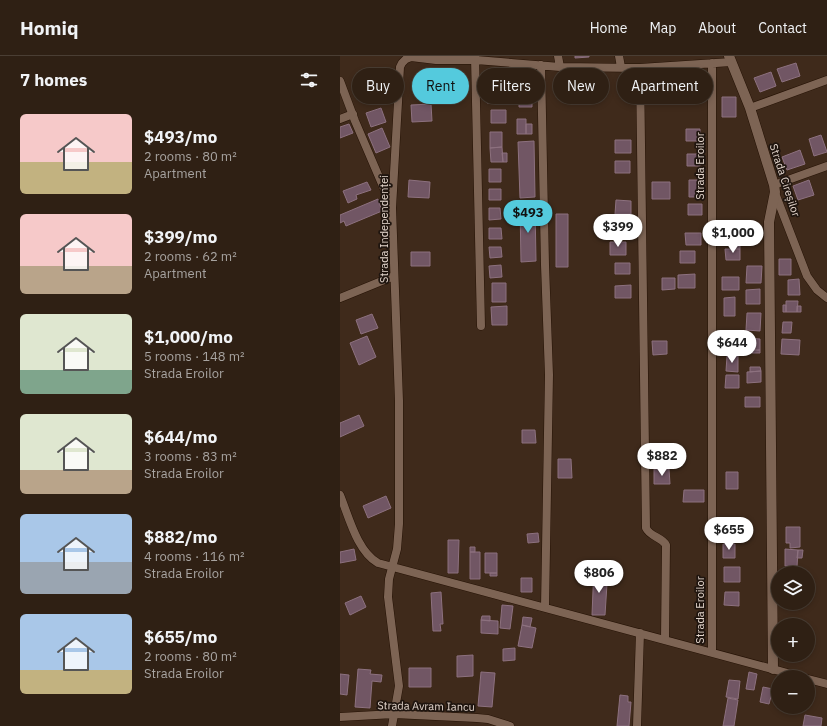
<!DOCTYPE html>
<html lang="en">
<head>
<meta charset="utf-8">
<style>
	:root { --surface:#2f2014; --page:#37281d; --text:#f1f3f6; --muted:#a7a3a0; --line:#4a3e34; --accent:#54cadd }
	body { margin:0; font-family:"IBM Plex Sans",sans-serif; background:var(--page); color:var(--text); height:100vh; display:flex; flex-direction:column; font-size:15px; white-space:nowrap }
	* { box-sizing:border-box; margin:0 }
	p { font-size:13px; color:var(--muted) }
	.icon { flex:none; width:22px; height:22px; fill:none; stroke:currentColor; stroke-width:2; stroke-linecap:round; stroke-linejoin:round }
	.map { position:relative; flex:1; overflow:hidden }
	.drawer { display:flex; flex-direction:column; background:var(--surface); width:340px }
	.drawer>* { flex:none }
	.guide { position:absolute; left:12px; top:12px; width:380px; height:36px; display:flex; gap:8px }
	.controls { position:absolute; left:431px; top:510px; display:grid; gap:8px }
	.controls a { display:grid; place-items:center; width:44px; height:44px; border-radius:50%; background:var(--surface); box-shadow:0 2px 6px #0003,0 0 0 1px var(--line); font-size:20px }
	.price { position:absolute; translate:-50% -34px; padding:0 9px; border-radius:14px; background:#fff; color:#222; font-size:13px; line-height:26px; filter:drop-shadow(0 1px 2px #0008) }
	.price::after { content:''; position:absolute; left:50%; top:24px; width:12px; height:9px; margin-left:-6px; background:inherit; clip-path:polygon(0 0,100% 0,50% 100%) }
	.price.on { background:var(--accent); color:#111 }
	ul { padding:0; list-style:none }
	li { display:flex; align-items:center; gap:12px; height:100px; padding:0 20px }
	li span { display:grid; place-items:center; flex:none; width:112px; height:80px; border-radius:6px; color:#555 }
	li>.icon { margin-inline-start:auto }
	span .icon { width:48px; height:48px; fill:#fffc; stroke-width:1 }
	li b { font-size:17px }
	h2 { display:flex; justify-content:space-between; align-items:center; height:48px; padding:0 20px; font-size:17px }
	.tag { padding:0 14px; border-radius:18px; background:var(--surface); box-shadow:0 2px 6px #0003,0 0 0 1px var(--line); font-size:14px; line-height:36px }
	.tag.on { background:var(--accent); color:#111 }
	header { display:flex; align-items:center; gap:24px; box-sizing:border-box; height:56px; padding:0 20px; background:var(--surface); border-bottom:1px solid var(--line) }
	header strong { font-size:19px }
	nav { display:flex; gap:22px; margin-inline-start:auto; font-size:14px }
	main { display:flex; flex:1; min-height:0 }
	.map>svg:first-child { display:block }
</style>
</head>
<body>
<header>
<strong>Homiq</strong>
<nav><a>Home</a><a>Map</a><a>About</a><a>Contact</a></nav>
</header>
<main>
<section class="drawer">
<h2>7 homes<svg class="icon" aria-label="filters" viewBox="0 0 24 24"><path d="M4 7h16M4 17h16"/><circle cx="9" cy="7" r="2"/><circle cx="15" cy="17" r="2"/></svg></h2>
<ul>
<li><span style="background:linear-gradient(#f6c9c9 60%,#c2b280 0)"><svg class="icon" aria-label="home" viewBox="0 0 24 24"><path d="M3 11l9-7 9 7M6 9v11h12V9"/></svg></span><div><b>$493/mo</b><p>2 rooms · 80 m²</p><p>Apartment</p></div></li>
<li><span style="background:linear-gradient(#f6c9c9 65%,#b9a48a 0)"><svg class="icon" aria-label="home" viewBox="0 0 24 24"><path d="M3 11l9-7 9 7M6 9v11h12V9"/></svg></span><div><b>$399/mo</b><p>2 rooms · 62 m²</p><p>Apartment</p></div></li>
<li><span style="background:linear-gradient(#dfe7d0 70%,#7fa58c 0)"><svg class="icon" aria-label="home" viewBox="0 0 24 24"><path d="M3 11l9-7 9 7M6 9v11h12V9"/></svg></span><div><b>$1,000/mo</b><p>5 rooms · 148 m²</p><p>Strada Eroilor</p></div></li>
<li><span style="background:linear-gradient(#dfe7d0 70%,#b9a48a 0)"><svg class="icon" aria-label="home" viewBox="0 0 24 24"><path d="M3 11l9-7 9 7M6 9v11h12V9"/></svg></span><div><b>$644/mo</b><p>3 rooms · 83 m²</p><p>Strada Eroilor</p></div></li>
<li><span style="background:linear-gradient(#a9c7e8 60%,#9aa5b1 0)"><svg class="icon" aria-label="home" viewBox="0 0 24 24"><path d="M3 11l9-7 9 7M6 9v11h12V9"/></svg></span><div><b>$882/mo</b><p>4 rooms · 116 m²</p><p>Strada Eroilor</p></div></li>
<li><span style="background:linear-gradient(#a9c7e8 70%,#c2b280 0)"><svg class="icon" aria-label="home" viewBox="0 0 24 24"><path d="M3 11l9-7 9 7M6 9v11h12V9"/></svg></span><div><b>$655/mo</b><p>2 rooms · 80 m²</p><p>Strada Eroilor</p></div></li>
</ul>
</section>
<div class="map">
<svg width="487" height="670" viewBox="0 0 487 670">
	<rect width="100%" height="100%" fill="#3f2a1b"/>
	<!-- building -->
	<path fill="#715664" stroke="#8d717f" d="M235,0H249V1L235,2Z
		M456,7L460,20L442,26L437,13Z
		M146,15H160V29H146Z
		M431,16L436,30L420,36L414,22Z
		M177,19H191V32H177Z
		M321,21H332V37H320Z
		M147,34H161V47H147Z
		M179,38H192V51H179Z
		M382,41H396V61H382Z
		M91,48L92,65L72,66L71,49Z
		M41,52L46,66L31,71L26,57Z
		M151,54H166V67H151Z
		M177,63H186V78H177Z
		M9,68L13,77L0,82V71Z
		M186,68H192V78H186Z
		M42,72L50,91L36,97L28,78Z
		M346,73H360V85H346Z
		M150,76H162V91L150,92Z
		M481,79L487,96L474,100L469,83Z
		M275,84H291V97H275Z
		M194,85L195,141L180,142L178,86Z
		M162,91L163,106H151L150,92Z
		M460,94L465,108L447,114L442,101Z
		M162,97H167V106H163Z
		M347,98H360V110H347Z
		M275,105H290V117H275Z
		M149,113H161V126H149Z
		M69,124L90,126L89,142L68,141Z
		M349,124H362V141H349Z
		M469,124L474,139L458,144L453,130Z
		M27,126L31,134L16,139L17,143L8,147L3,135Z
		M312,126H330V143H312Z
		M149,133H161V144H149Z
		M38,143L42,155L6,170L4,165L0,167V159Z
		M276,144L291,145V158H275Z
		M348,148H362V159H348Z
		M195,149L196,205L181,206L180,150Z
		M149,152H160L161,163L149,164Z
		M216,158H228V211H216Z
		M269,166L289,167V179L269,178Z
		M149,172H161L162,183H149Z
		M345,177H361V189H346Z
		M270,186H286V199H270Z
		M390,190H400V193H390Z
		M149,191H161L162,201L150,202Z
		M385,193H400V204H386Z
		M340,195H355V207H340Z
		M71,196H90V210H71Z
		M439,203H451V219H439Z
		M275,207H290V218H275Z
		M161,209L162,221L150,222L149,210Z
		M407,210H422L421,227H406Z
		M355,218V232H338V219Z
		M382,221H399V234H382Z
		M322,222H335V233L322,234Z
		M459,223L460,239H448V224Z
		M152,227H166V246H152Z
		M291,229V242H275V230Z
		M420,233V248H406V234Z
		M395,241V260H384V242Z
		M446,245H458L457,256H446Z
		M443,249H446V256H443Z
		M167,250V269H152L151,251Z
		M457,250H461V256H457Z
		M407,257H421L420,275L406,274Z
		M32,258L38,272L21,278L16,264Z
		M443,266H452L451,277H442Z
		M27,280L36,301L19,309L10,287Z
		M407,282L420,283V294H407Z
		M442,283L460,284L459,299L441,298Z
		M312,285H327V298L313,299Z
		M411,294H420V297H411Z
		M387,300H398V316L386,315Z
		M410,311H420L421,315L410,316Z
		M421,315V326L407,327V316Z
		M386,319H399V332H385Z
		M405,341H420V351H405Z
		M19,359L24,370L0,381V367Z
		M182,374H195L196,387H182Z
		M314,390H326V404H314Z
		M218,403H231L232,422H218Z
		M314,413H329L330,428H314Z
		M386,416H398V433H386Z
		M344,434H364V446H343Z
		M46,440L51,452L28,462L23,450Z
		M385,463H399V476H385Z
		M446,471H460V491L450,492V487H446Z
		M198,477L199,486L188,487L187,478Z
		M108,484H119L118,517H108Z
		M383,488H395V502H383Z
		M130,491H135V496H130Z
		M14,493L16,504L0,507V496Z
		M445,493L458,494L457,511L445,510Z
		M458,494H463L462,502H457Z
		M130,496H140V523H130Z
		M145,497H157V517H145Z
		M254,510L261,511L260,528H267L265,559H252Z
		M384,511H400V526H384Z
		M150,517H157V520H150Z
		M181,522H192V536H181Z
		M101,536L103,568H100L101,575H93L91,537Z
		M385,536H399V550L384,549Z
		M21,540L26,551L10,559L5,547Z
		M162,549L173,550L170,573L160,572Z
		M142,560H150V565L141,564Z
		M183,561L192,562L190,571L182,569Z
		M141,564L158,565V578L141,577Z
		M182,569L196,572L192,592L178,590Z
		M175,592V604L163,605V593Z
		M133,599V620L117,621V600Z
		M69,612H91V631H69Z
		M18,613L31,614L30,618L42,619L41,626L32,625L30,652L15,651Z
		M141,616L155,617L152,651L138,650Z
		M409,616L417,618L414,634L406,633Z
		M0,618L9,619L7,639L0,638Z
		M389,624L400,625L398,643L386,641Z
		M423,631L433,633L429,648L420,646Z
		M280,639L288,640V646H291L289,670H277Z
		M388,642L398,644L394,670H383Z
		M465,659L482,662L481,670H463Z"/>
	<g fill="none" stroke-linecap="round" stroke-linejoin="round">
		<!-- minor casing -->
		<g stroke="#251205" stroke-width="9">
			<path id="minor" d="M218,0L220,11
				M279,0L281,11
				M135,1L141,270
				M372,7V596
				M201,9L205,209L209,319L205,551
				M300,12L306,472C310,481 322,481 326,489L325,583
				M0,25L15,65L51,149
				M410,52L487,24
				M0,63L13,58
				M434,129L487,110
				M435,137L467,220L477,234L487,242
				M0,242L54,220
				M0,439C9,461 17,495 38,507L462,621
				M468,623L487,628
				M0,661L54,658L137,662L148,663L170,670
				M52,670L59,630L48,541L49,523L57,493L59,468V345L52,152L60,11L62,7L66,3L71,1L96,4H136L220,11L300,12L391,6
				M297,670L300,577"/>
		</g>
		<!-- tertiary casing -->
		<g stroke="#251205" stroke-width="11">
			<path id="tertiary" d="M389,0L410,52L434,129L435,136L429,166L433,613"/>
		</g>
		<!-- minor -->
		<use href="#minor" stroke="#7d6454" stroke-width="8"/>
		<!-- tertiary -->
		<use href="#tertiary" stroke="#7d6454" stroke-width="10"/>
	</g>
	<g text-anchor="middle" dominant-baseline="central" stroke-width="3.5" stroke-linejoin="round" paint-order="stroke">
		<!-- street labels -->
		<g font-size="11" fill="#e3d5cc" stroke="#1f150f">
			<text transform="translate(360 110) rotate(-90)">Strada Eroilor</text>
			<text transform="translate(445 124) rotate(72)">Strada Cireșilor</text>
			<text transform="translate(44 173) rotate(-90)">Strada Independenței</text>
			<text transform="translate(360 554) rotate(-90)">Strada Eroilor</text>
			<text transform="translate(86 650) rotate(1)">Strada Avram Iancu</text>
		</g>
	</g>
</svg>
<div class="controls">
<a><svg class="icon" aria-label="layers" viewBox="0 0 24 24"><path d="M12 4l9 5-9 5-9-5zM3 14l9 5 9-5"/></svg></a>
<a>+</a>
<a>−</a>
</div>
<b class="price on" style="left:188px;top:178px">$493</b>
<b class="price" style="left:278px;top:192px">$399</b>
<b class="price" style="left:393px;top:198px">$1,000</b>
<b class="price" style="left:392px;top:308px">$644</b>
<b class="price" style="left:322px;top:421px">$882</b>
<b class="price" style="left:389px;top:495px">$655</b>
<b class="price" style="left:259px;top:538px">$806</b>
<div class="guide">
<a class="tag">Buy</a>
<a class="tag on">Rent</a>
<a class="tag">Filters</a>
<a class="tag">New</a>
<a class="tag">Apartment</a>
</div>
</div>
</main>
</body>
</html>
